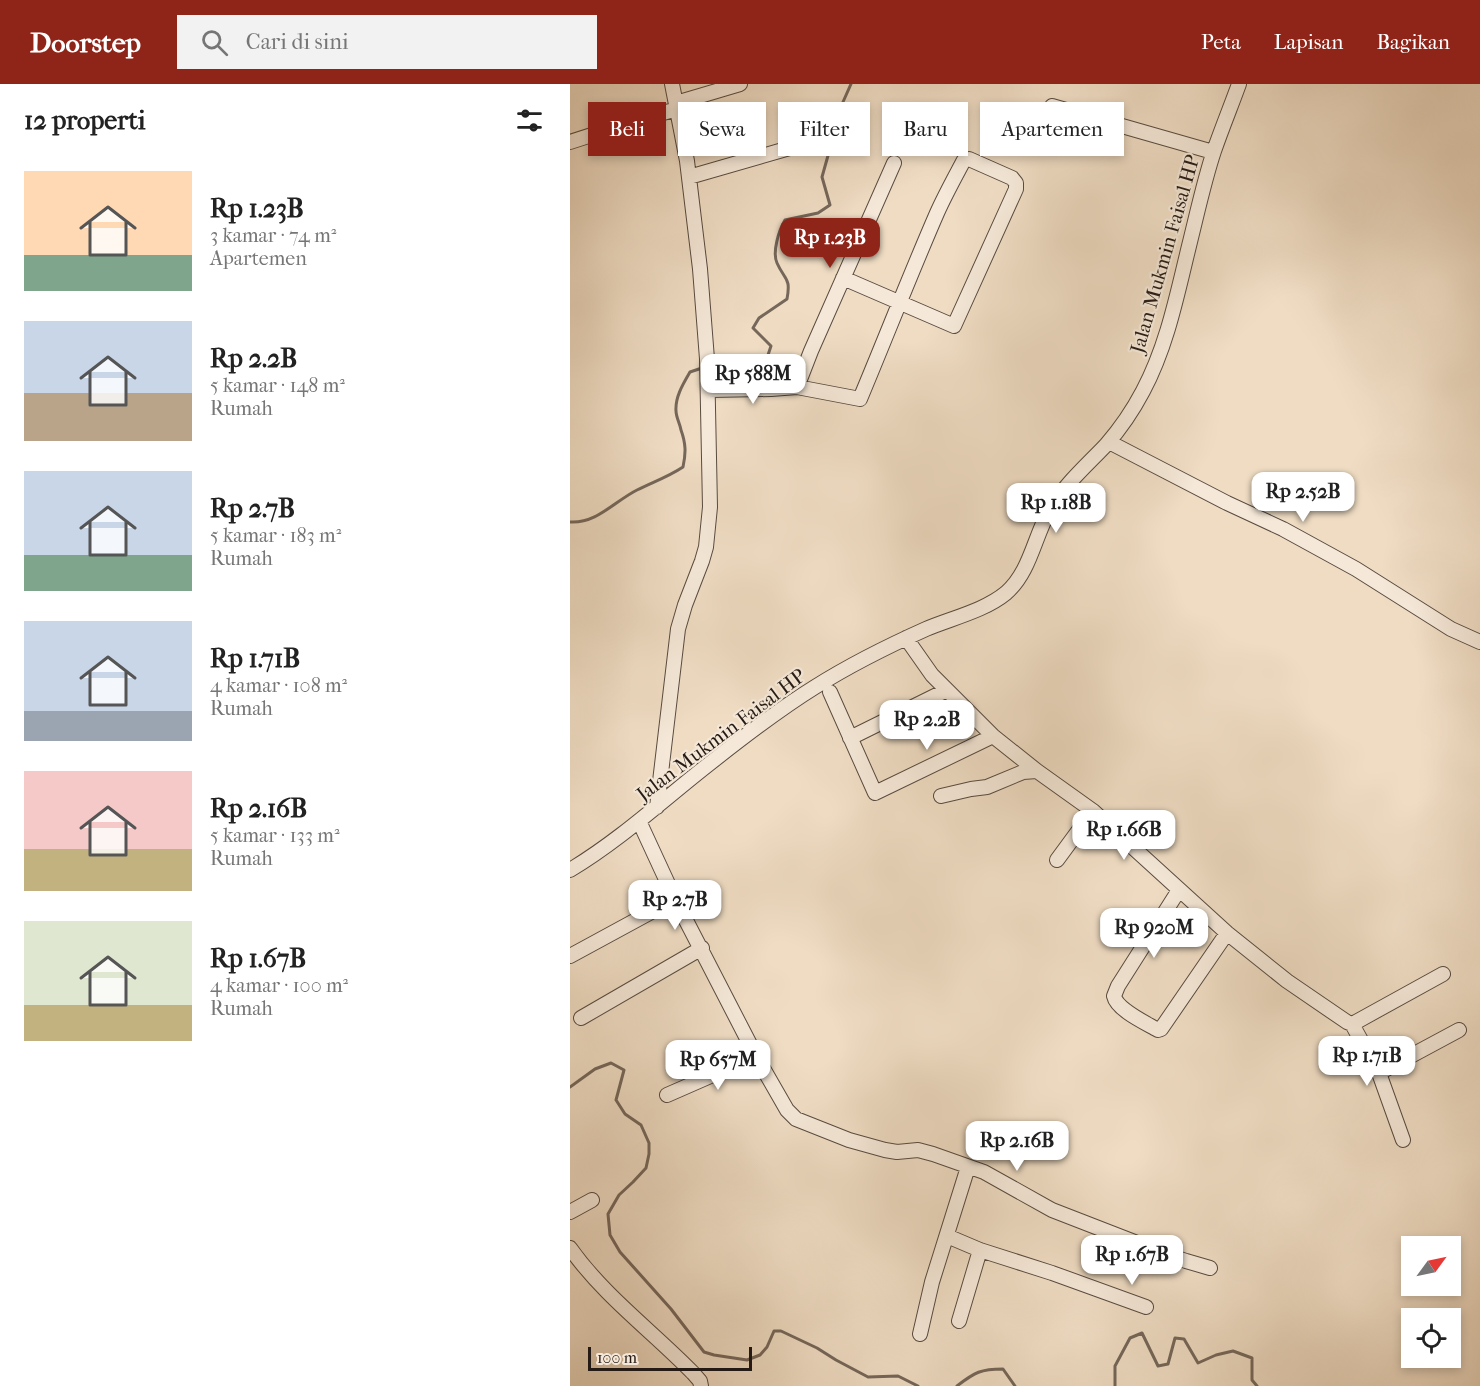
<!DOCTYPE html>
<html lang="id">
<head>
<meta charset="utf-8">
<style>
	:root { --surface:#fff; --page:#f2f2f2; --text:#222; --muted:#767676; --accent:#8f2418 }
	body { margin:0; font-family:"IM FELL French Canon",serif; background:var(--page); color:var(--text); height:100vh; display:flex; flex-direction:column; font-size:22px; white-space:nowrap }
	* { box-sizing:border-box; margin:0 }
	p { font-size:20px; color:var(--muted) }
	.icon { flex:none; width:33px; height:33px; fill:none; stroke:currentColor; stroke-width:2; stroke-linecap:round; stroke-linejoin:round }
	.map { position:relative; flex:1; overflow:hidden }
	.details { display:flex; flex-direction:column; background:var(--surface); width:570px }
	.details>* { flex:none }
	.hud { position:absolute; left:18px; top:18px; width:570px; height:54px; display:flex; gap:12px }
	.needle { width:39px; rotate:57deg }
	.controls { position:absolute; left:831px; top:1152px; display:grid; gap:12px }
	.controls a { display:grid; place-items:center; width:60px; height:60px; border-radius:0px; background:var(--surface); box-shadow:0 3px 9px #0003; font-size:30px }
	.scale { position:absolute; left:18px; bottom:15px; width:164px; box-sizing:border-box; padding-left:6px; border:3px solid #251b14; border-top:0; font-size:16px; line-height:21px; white-space:nowrap; color:#251b14; -webkit-text-stroke:4px #f5e8d8; paint-order:stroke }
	.price { position:absolute; translate:-50% -51px; padding:0 14px; border-radius:12px; background:#fff; color:#222; font-size:20px; line-height:39px; filter:drop-shadow(0 2px 3px #0008) }
	.price::after { content:''; position:absolute; left:50%; top:36px; width:18px; height:14px; margin-left:-9px; background:inherit; clip-path:polygon(0 0,100% 0,50% 100%) }
	.price.current { background:var(--accent); color:#fff }
	ul { padding:0; list-style:none }
	li { display:flex; align-items:center; gap:18px; height:150px; padding:0 24px }
	li span { display:grid; place-items:center; flex:none; width:168px; height:120px; border-radius:0px; color:#555 }
	li>.icon { margin-inline-start:auto }
	span .icon { width:72px; height:72px; fill:#fffc; stroke-width:1 }
	li b { font-size:26px }
	h2 { display:flex; justify-content:space-between; align-items:center; height:72px; padding:0 24px; font-size:26px }
	.pill { padding:0 21px; border-radius:0px; background:var(--surface); box-shadow:0 3px 9px #0003; font-size:21px; line-height:54px }
	.pill.current { background:var(--accent); color:#fff }
	header { display:flex; align-items:center; gap:36px; box-sizing:border-box; height:84px; padding:0 30px; background:var(--accent); color:#fff }
	header strong { font-size:28px }
	nav { display:flex; gap:33px; margin-inline-start:auto; font-size:21px }
	.search { width:420px; height:54px; background:var(--page); display:flex; align-items:center; gap:15px; box-sizing:border-box; padding:0 21px; border-radius:0px; color:var(--muted); font-size:22px }
	main { display:flex; flex:1; min-height:0 }
	.map>svg:first-child { display:block }
</style>
</head>
<body>
<header>
<strong>Doorstep</strong>
<div class="search"><svg class="icon" aria-label="search" viewBox="0 0 24 24"><circle cx="10" cy="10" r="6"/><path d="M15 15l6 6"/></svg>Cari di sini</div>
<nav><a>Peta</a><a>Lapisan</a><a>Bagikan</a></nav>
</header>
<main>
<section class="details">
<h2>12 properti<svg class="icon" aria-label="filters" viewBox="0 0 24 24"><path d="M4 7h16M4 17h16"/><circle cx="9" cy="7" r="2"/><circle cx="15" cy="17" r="2"/></svg></h2>
<ul>
<li><span style="background:linear-gradient(#ffd9b3 70%,#7fa58c 0)"><svg class="icon" aria-label="home" viewBox="0 0 24 24"><path d="M3 11l9-7 9 7M6 9v11h12V9"/></svg></span><div><b>Rp 1.23B</b><p>3 kamar · 74 m²</p><p>Apartemen</p></div></li>
<li><span style="background:linear-gradient(#c9d6e8 60%,#b9a48a 0)"><svg class="icon" aria-label="home" viewBox="0 0 24 24"><path d="M3 11l9-7 9 7M6 9v11h12V9"/></svg></span><div><b>Rp 2.2B</b><p>5 kamar · 148 m²</p><p>Rumah</p></div></li>
<li><span style="background:linear-gradient(#c9d6e8 70%,#7fa58c 0)"><svg class="icon" aria-label="home" viewBox="0 0 24 24"><path d="M3 11l9-7 9 7M6 9v11h12V9"/></svg></span><div><b>Rp 2.7B</b><p>5 kamar · 183 m²</p><p>Rumah</p></div></li>
<li><span style="background:linear-gradient(#c9d6e8 75%,#9aa5b1 0)"><svg class="icon" aria-label="home" viewBox="0 0 24 24"><path d="M3 11l9-7 9 7M6 9v11h12V9"/></svg></span><div><b>Rp 1.71B</b><p>4 kamar · 108 m²</p><p>Rumah</p></div></li>
<li><span style="background:linear-gradient(#f6c9c9 65%,#c2b280 0)"><svg class="icon" aria-label="home" viewBox="0 0 24 24"><path d="M3 11l9-7 9 7M6 9v11h12V9"/></svg></span><div><b>Rp 2.16B</b><p>5 kamar · 133 m²</p><p>Rumah</p></div></li>
<li><span style="background:linear-gradient(#dfe7d0 70%,#c2b280 0)"><svg class="icon" aria-label="home" viewBox="0 0 24 24"><path d="M3 11l9-7 9 7M6 9v11h12V9"/></svg></span><div><b>Rp 1.67B</b><p>4 kamar · 100 m²</p><p>Rumah</p></div></li>
</ul>
</section>
<div class="map">
<svg width="910" height="1302" viewBox="0 0 910 1302">
	<rect width="100%" height="100%" fill="#efdcc3"/>
	<filter id="stains"><feTurbulence type="fractalNoise" baseFrequency=".00333" numOctaves="4"/><feColorMatrix values="0 0 0 0 .2 0 0 0 0 .09 0 0 0 0 .02 0 0 0 .5 -.17"/></filter>
	<radialGradient id="worn" r=".72"><stop offset=".6" stop-color="#630" stop-opacity="0"/><stop offset="1" stop-color="#630" stop-opacity=".3"/></radialGradient>
	<g fill="none" stroke-linecap="round" stroke-linejoin="round">
		<!-- stream -->
		<path stroke="#75675a" stroke-width="3" d="M141,283H160L171,289L183,282L198,271L201,262L183,244L189,234L217,215C221,193 215,197 207,179C202,168 209,146 215,136L248,129L260,121L252,93L273,18L281,0
			M0,438C26,440 45,417 67,406C83,398 98,393 113,383C116,369 116,360 111,346C110,340 106,333 106,327C105,313 113,300 120,288L132,284
			M0,1003L25,985L41,979L54,986L46,1016L55,1030L71,1041L79,1059V1070L76,1084L63,1098L49,1111L38,1130L40,1151L50,1168L101,1225L134,1268L144,1271L177,1276L190,1271L197,1263L204,1247H211L247,1264L266,1276L298,1293L328,1292L348,1302
			M387,1302C405,1288 411,1285 433,1285L445,1302
			M545,1302V1282L560,1254L572,1249L588,1282L598,1280L605,1254L614,1255L628,1279L646,1271L663,1267L682,1274V1296L687,1302"/>
		<!-- minor casing -->
		<g stroke="#584b40" stroke-width="16">
			<path id="minor" d="M106,19L170,0
				M482,22L643,68
				M0,58L65,37L107,25
				M119,93L230,61
				M227,303L241,267L324,79
				M138,306L201,305L227,303L290,315C316,253 340,191 367,129C375,111 385,93 394,76L399,75L442,94L446,99V105L384,242L273,194
				M539,358L657,419L713,445L786,485L881,545L910,558
				M336,554L362,591L377,606
				M260,608L305,709L423,652
				M280,654L377,606L423,652L467,687
				M371,712L401,705L417,703L453,688L467,687L523,727L657,849L717,897L777,938L782,940L786,938L873,890
				M87,723L108,545L115,521L132,477L136,463L140,423L137,275L130,185L117,77L102,0
				M69,737L105,815L186,972L217,1026L226,1035L279,1056L315,1066L327,1068L348,1066L363,1070L414,1088L482,1126L598,1171L616,1177L640,1184
				M487,776L523,727
				M0,786C50,756 93,716 139,680C173,653 208,626 245,603C280,581 318,562 356,545C382,534 414,527 436,509C460,488 464,454 479,427C493,402 516,382 536,361C550,345 563,326 573,307C597,262 607,211 619,162C627,130 634,97 644,67C652,44 661,22 669,0
				M609,806L548,902L544,912C547,926 576,939 588,946L591,945L657,849
				M0,872L105,815
				M11,934L132,864
				M782,940L809,989L833,1056
				M809,989L889,946
				M97,1011L186,972
				M0,1128L22,1116
				M377,1152L410,1166L482,1189L576,1223
				M0,1164C34,1212 82,1247 123,1289L130,1297L131,1302
				M389,1237L410,1166
				M350,1250L362,1198L398,1083"/>
		</g>
		<!-- minor -->
		<use href="#minor" stroke="#f5e8d8" stroke-width="14"/>
	</g>
	<g text-anchor="middle" dominant-baseline="central" stroke-width="4.5" stroke-linejoin="round" paint-order="stroke">
		<!-- street labels -->
		<g font-size="20" fill="#251b14" stroke="#f5e8d8">
			<text transform="translate(595 170) rotate(-74)">Jalan Mukmin Faisal HP</text>
			<text transform="translate(151 651) rotate(-37)">Jalan Mukmin Faisal HP</text>
		</g>
	</g>
	<rect width="100%" height="100%" filter="url(#stains)"/>
	<rect width="100%" height="100%" fill="url(#worn)"/>
</svg>
<div class="controls">
<a><svg class="needle" viewBox="-14 -14 28 28"><path d="M0-13l5 13h-10z" fill="#e53935"/><path d="M0 13l5-13h-10z" fill="#767676"/></svg></a>
<a><svg class="icon" aria-label="locate" viewBox="0 0 24 24"><circle cx="12" cy="12" r="6"/><path d="M12 2v4M12 18v4M2 12h4M18 12h4"/></svg></a>
</div>
<div class="scale">100 m</div>
<b class="price current" style="left:260px;top:185px">Rp 1.23B</b>
<b class="price" style="left:183px;top:321px">Rp 588M</b>
<b class="price" style="left:733px;top:439px">Rp 2.52B</b>
<b class="price" style="left:486px;top:450px">Rp 1.18B</b>
<b class="price" style="left:357px;top:667px">Rp 2.2B</b>
<b class="price" style="left:554px;top:777px">Rp 1.66B</b>
<b class="price" style="left:105px;top:847px">Rp 2.7B</b>
<b class="price" style="left:584px;top:875px">Rp 920M</b>
<b class="price" style="left:797px;top:1003px">Rp 1.71B</b>
<b class="price" style="left:148px;top:1007px">Rp 657M</b>
<b class="price" style="left:447px;top:1088px">Rp 2.16B</b>
<b class="price" style="left:562px;top:1202px">Rp 1.67B</b>
<div class="hud">
<a class="pill current">Beli</a>
<a class="pill">Sewa</a>
<a class="pill">Filter</a>
<a class="pill">Baru</a>
<a class="pill">Apartemen</a>
</div>
</div>
</main>
</body>
</html>
